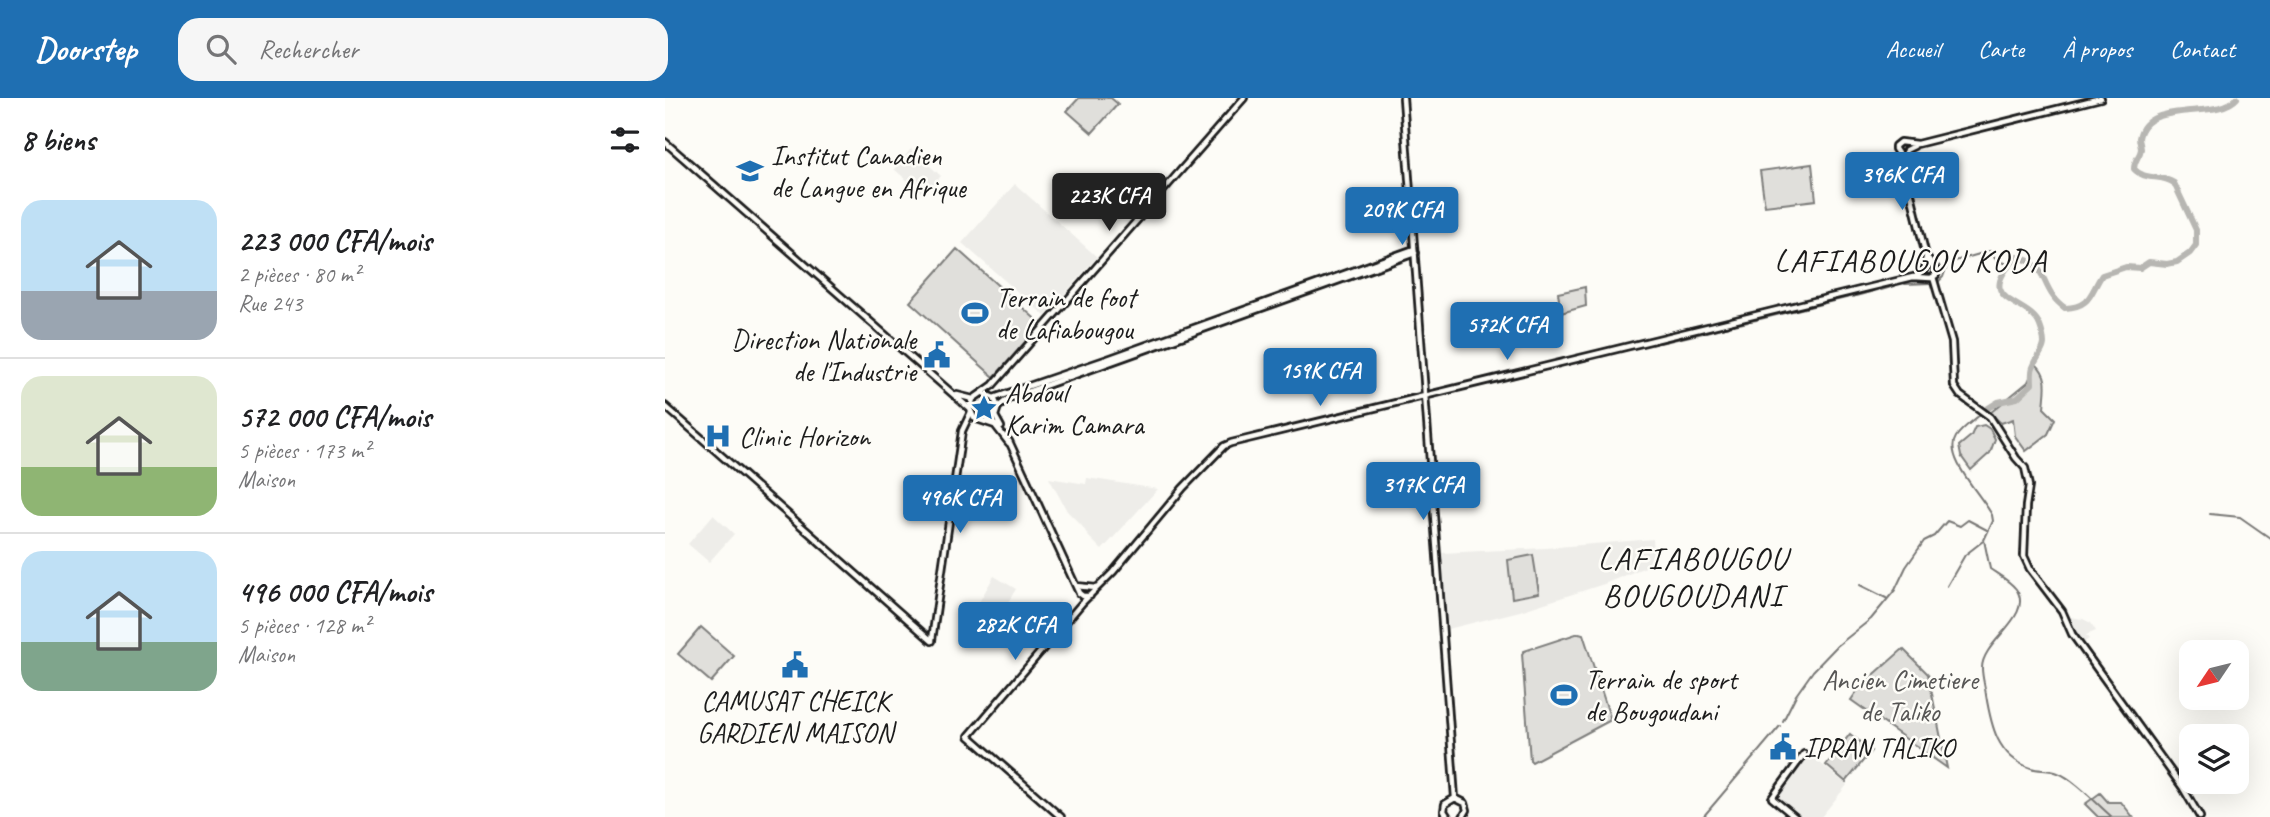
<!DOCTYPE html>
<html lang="fr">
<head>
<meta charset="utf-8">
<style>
	:root { --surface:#fff; --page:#f6f6f6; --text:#202124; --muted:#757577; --line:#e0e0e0; --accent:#1f6fb2 }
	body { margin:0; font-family:Caveat,sans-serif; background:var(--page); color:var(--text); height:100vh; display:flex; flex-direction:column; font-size:26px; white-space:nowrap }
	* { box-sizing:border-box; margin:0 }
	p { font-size:23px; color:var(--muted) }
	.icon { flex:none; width:38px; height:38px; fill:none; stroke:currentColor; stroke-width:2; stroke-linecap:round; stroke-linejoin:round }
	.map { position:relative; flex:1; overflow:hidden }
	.side { display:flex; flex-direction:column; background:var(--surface); width:665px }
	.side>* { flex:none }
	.needle { width:46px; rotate:235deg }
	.fabs { position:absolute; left:1514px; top:542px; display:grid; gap:14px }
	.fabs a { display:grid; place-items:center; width:70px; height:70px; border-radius:14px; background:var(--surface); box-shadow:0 7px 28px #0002; font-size:35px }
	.price { position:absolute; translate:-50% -60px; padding:0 16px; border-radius:7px; background:var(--accent); color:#fff; font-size:23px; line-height:46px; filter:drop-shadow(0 2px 4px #0008) }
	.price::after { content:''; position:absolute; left:50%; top:42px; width:21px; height:16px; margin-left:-10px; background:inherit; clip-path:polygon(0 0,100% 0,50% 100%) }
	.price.active { background:#222; color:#fff }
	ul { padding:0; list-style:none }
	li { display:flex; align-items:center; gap:21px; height:175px; padding:0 21px }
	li+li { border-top:2px solid var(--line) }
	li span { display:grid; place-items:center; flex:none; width:196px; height:140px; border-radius:21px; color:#555 }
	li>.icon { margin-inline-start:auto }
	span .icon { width:84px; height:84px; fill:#fffc; stroke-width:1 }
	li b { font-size:30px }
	h2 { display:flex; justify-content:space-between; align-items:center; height:84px; padding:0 21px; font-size:30px }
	header { display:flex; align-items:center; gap:42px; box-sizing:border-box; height:98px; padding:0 35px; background:var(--accent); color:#fff }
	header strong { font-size:33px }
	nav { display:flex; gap:38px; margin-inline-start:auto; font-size:24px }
	.search { width:490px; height:63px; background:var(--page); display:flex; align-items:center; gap:18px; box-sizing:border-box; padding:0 24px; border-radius:21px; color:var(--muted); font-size:26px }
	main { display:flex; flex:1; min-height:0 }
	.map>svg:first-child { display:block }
</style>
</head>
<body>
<header>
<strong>Doorstep</strong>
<div class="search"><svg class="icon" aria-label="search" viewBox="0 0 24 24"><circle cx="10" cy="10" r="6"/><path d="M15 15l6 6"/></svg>Rechercher</div>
<nav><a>Accueil</a><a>Carte</a><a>À propos</a><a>Contact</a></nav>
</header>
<main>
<section class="side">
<h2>8 biens<svg class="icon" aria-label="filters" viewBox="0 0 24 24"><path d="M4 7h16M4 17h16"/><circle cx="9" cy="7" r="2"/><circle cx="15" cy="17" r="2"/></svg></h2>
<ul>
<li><span style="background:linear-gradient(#bfe0f5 65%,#9aa5b1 0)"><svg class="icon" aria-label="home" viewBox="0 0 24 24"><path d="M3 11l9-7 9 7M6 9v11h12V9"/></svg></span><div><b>223 000 CFA/mois</b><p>2 pièces · 80 m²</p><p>Rue 243</p></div></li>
<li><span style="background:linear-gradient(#dfe7d0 65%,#8fb573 0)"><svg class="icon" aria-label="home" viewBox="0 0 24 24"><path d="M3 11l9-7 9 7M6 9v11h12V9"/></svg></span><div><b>572 000 CFA/mois</b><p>5 pièces · 173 m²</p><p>Maison</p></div></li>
<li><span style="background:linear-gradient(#bfe0f5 65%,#7fa58c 0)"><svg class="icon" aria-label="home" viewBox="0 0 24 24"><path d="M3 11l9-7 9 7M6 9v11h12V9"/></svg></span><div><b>496 000 CFA/mois</b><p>5 pièces · 128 m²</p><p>Maison</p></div></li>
</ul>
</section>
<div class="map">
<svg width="1605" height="719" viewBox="0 0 1605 719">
	<rect width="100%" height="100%" fill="#fdfcf7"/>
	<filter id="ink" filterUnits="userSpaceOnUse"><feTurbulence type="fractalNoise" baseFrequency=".0143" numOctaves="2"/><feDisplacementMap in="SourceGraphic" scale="14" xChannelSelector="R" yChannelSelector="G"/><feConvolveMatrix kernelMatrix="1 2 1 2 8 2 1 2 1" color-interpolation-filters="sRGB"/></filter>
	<g filter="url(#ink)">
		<!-- built -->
		<path fill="#eeede9" d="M246,51L276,78L259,97L229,71Z
			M350,86L432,159L380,218L297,145Z
			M384,380L421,386L422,380L493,391L437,452L424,439L417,428L402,413Z
			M48,417L69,436L44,464L23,446Z
			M988,441L990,465L939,486L855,513L783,531L776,455L880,450Z
			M329,478L351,491L331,524L310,511Z
			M1405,519L1418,521L1426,525L1431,533L1421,537L1424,541L1418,545L1412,536Z
			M1144,656L1182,687L1156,719H1134L1109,699Z"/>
		<!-- green -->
		<path fill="#e0dfdb" stroke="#7e7e7c" stroke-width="2" d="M414,0H446L453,6L427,35L402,13Z
			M1147,66L1151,102L1100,108L1095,73Z
			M292,151L376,226L329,279L245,204Z
			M920,189L921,208L896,215L893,195Z
			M1371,266C1385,279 1380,293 1379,310L1390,321L1383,336L1361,353L1350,338L1348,321L1336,325L1325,315L1363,284Z
			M308 310a11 11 0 1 1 22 0a11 11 0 1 1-22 0Z
			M1319,327L1325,331L1330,341L1325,355L1306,372L1296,358L1294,348L1306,338L1310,329Z
			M868,457L874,495L847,500L843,462Z
			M36,529L69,558L46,584L13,556Z
			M914,535L918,536L945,619L944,623L867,664L865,662L857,556L859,553Z
			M1238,551L1263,576L1282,670L1186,602L1195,589Z
			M1185,636L1206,653L1181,684L1161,667Z
			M1435,695L1443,704H1456L1468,719H1433L1420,706Z"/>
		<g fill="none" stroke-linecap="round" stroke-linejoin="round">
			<!-- stream -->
			<path stroke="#797876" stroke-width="2" d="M1273,184L1278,179L1283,165L1325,153L1331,161L1344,167
				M1240,186L1267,185
				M1216,192L1230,188
				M1187,199L1213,192
				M1095,221L1185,199
				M1085,223L1092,222
				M1069,227L1083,224
				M1041,234L1064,228
				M995,245L1038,235
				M1316,316C1308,323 1297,330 1291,339C1278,359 1317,398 1327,417L1328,423L1319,442L1325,471C1334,477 1345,483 1351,491C1370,518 1317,543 1317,570C1317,579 1320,588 1321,597C1326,627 1332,659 1366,670C1374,673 1384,671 1393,675C1409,681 1433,707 1447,719
				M1545,416L1575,419L1605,440
				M1195,487L1221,500
				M1282,488L1300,457L1318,443
				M1118,623L1131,597L1148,573L1172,548L1206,521L1230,492L1241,469L1259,443L1269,438L1282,423L1295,428L1303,422L1322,432
				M1038,719L1115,628"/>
			<!-- river -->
			<path stroke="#b7b6b2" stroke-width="6" d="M1320,312L1333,304L1352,300L1367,286C1367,281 1366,274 1368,269C1376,250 1384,253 1375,228C1366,201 1305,205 1352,159C1379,165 1375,179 1388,198C1391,203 1396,207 1400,210C1426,209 1425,195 1437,177L1461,169L1475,170L1484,164L1502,166L1512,164L1525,155L1531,147V132L1509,85C1496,76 1480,83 1469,71C1469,61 1475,59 1476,51C1476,48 1474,43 1474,40C1481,0 1553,23 1572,0"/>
			<!-- secondary casing -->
			<g stroke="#1c1c1c" stroke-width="10">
				<path id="secondary" d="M738,0L790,700
					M0,44L305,311
					M1249,48L1241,52L1238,63L1261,158L1260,171L1252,177
					M1238,63L1230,51V48L1235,44L1252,46L1436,0
					M1268,179L1287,244L1289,288L1295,297L1325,319L1351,360L1360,370L1364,388L1361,408L1359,458L1365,471L1397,513L1407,536L1518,690L1535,719
					M320,296L329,300L333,309L330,318L322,323
					M292,297L308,301
					M329,300L443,261L749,151
					M0,308L267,543
					M333,309L343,301L750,155
					M330,318L336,329
					M344,343L414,495L418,498H425
					M344,345L330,327L309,320L305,311L308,301L328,287L579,0
					M411,488L431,490
					M267,542L297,333L306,314
					M790,700L800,705L802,712L798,719
					M396,719L304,638L417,505L448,474L518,390L559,348L566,345L1248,179L1266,180L1271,177L1272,172L1261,158
					M783,719L779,713L780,706L790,700
					M1130,719L1107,700L1139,656"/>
			</g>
			<!-- secondary -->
			<use href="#secondary" stroke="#fdfcf7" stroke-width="4.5"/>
		</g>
	</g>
	<!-- icons -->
	<defs>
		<g id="university-bare" transform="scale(2.1)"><path d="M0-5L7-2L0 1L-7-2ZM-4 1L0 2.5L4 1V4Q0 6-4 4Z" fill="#1f6fb2" stroke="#fdfcf7" stroke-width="2.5" paint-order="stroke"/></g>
		<g id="stadium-bare" transform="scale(2.1)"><path d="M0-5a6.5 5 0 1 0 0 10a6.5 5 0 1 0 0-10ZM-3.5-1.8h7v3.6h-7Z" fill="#1f6fb2" stroke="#fdfcf7" stroke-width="2.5" paint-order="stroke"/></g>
		<g id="civic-bare" transform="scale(2.1)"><path d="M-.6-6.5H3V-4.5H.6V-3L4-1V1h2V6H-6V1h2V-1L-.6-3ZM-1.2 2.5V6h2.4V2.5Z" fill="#1f6fb2" stroke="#fdfcf7" stroke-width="2.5" paint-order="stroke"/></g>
		<g id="sight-bare" transform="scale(2.1)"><path d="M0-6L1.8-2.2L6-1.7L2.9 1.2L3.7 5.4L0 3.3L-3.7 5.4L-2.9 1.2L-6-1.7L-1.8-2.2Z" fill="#1f6fb2" stroke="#fdfcf7" stroke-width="2.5" paint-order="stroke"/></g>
		<g id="hospital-bare" transform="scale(2.1)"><path d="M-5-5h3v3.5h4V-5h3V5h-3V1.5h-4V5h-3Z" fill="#1f6fb2" stroke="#fdfcf7" stroke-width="2.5" paint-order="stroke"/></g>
	</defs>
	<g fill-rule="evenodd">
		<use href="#university-bare" x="85" y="73"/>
		<use href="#stadium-bare" x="310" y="215"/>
		<use href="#civic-bare" x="272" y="257"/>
		<use href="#sight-bare" x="319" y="310"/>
		<use href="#hospital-bare" x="53" y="338"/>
		<use href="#civic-bare" x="130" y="567"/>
		<use href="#stadium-bare" x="899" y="597"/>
		<use href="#civic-bare" x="1118" y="649"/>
	</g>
	<g text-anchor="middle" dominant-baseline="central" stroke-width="5" stroke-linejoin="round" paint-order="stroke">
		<!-- poi labels -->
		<g font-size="28" fill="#1c1c1c" stroke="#fdfcf7" text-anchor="start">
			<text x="106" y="57">Institut Canadien<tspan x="106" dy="32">de Langue en Afrique</tspan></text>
			<text x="331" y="199">Terrain de foot<tspan x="331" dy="32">de Lafiabougou</tspan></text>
			<text x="251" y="241" text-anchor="end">Direction Nationale<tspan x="251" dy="32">de l'Industrie</tspan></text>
			<text x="340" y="294">Abdoul<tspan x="340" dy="32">Karim Camara</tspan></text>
			<text x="74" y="338">Clinic Horizon</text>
			<text x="920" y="581">Terrain de sport<tspan x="920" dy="32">de Bougoudani</tspan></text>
			<text x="130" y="602" text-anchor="middle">CAMUSAT CHEICK<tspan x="130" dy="32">GARDIEN MAISON</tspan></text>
			<text x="1139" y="649">IPRAN TALIKO</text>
		</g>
		<!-- park labels -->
		<g font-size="28" fill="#575655" stroke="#fdfcf7">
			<text x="1235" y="581">Ancien Cimetiere<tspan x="1235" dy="32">de Taliko</tspan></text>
		</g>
		<!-- quarter labels -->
		<g font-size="32" letter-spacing="2" fill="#1c1c1c" stroke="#fdfcf7">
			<text x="1246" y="162">LAFIABOUGOU KODA</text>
			<text x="1028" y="460">LAFIABOUGOU<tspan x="1028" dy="37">BOUGOUDANI</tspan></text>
		</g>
	</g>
</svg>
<div class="fabs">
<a><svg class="needle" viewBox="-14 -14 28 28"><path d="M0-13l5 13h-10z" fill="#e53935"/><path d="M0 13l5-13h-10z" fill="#757577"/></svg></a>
<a><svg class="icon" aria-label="layers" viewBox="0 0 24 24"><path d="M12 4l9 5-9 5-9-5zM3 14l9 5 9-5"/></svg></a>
</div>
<b class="price" style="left:1237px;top:114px">396K CFA</b>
<b class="price active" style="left:444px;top:135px">223K CFA</b>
<b class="price" style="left:737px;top:149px">209K CFA</b>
<b class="price" style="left:842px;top:264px">572K CFA</b>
<b class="price" style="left:655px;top:310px">159K CFA</b>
<b class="price" style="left:758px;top:424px">317K CFA</b>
<b class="price" style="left:295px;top:437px">496K CFA</b>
<b class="price" style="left:350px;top:564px">282K CFA</b>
</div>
</main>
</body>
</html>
